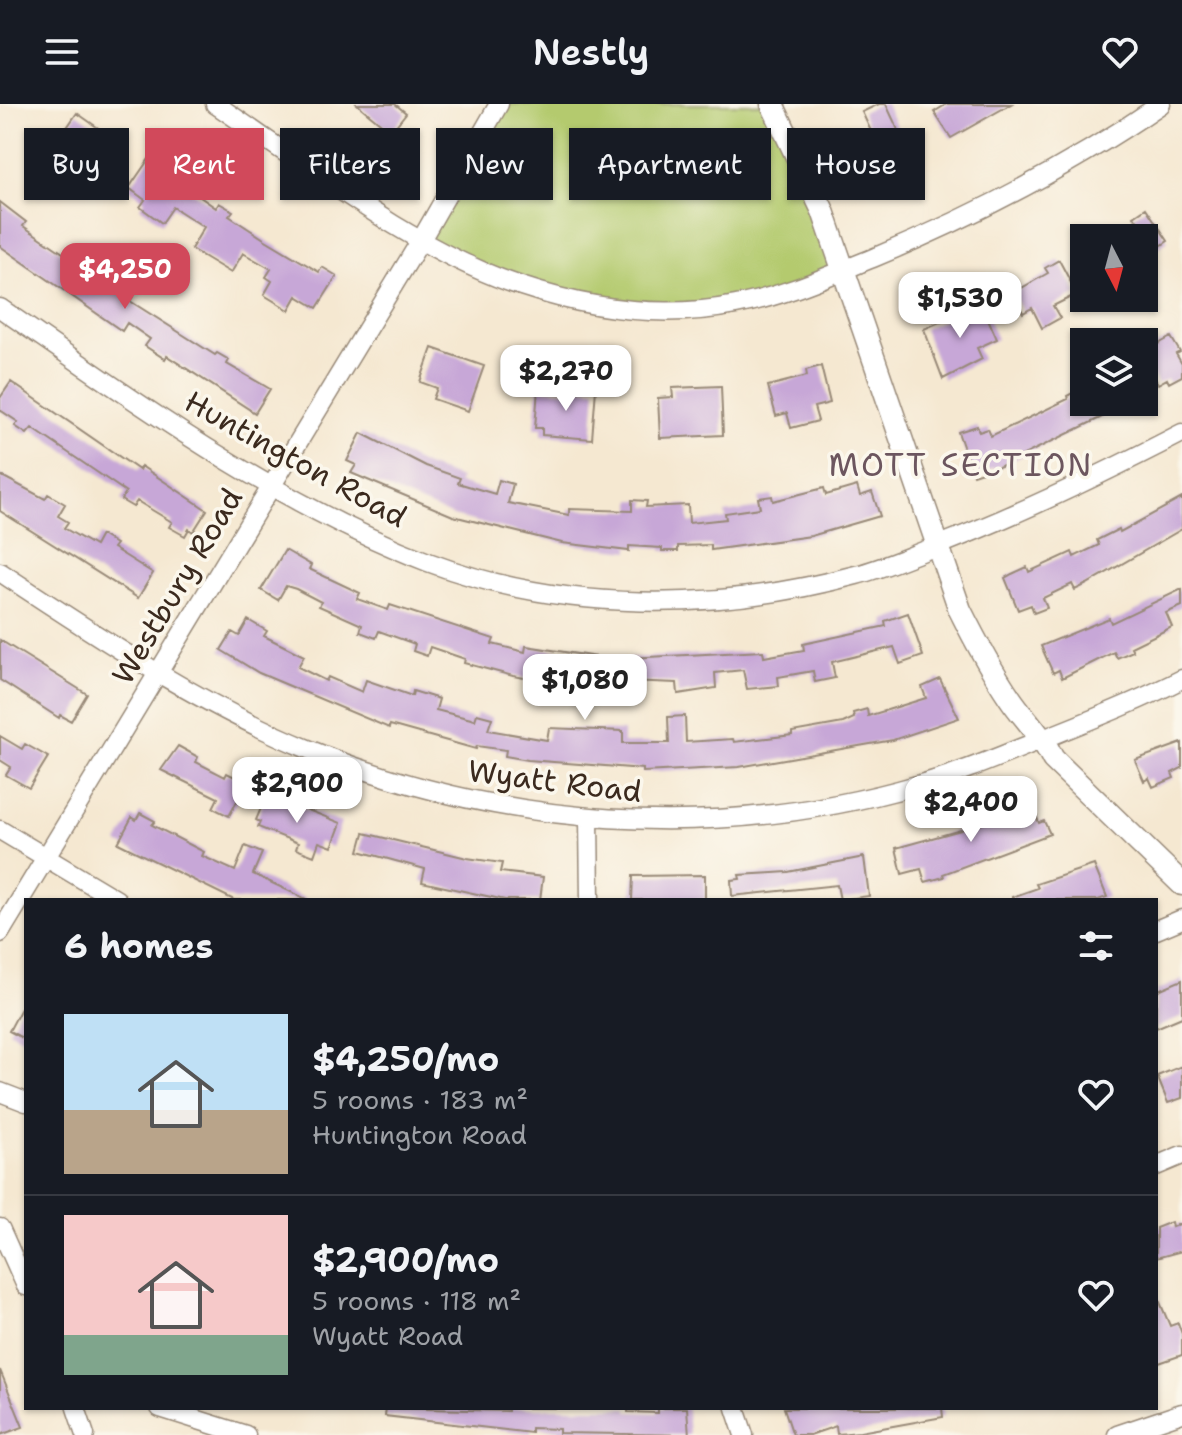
<!DOCTYPE html>
<html lang="en">
<head>
<meta charset="utf-8">
<style>
	:root { --surface:#171b24; --page:#242831; --text:#f1f3f6; --muted:#9ea1a6; --line:#363941; --accent:#d1495b }
	body { margin:0; font-family:"Shantell Sans",sans-serif; background:var(--page); color:var(--text); height:100vh; display:flex; flex-direction:column; font-size:30px; white-space:nowrap }
	* { box-sizing:border-box; margin:0 }
	p { font-size:26px; color:var(--muted) }
	.icon { flex:none; width:44px; height:44px; fill:none; stroke:currentColor; stroke-width:2; stroke-linecap:round; stroke-linejoin:round }
	.map { position:relative; flex:1; overflow:hidden }
	.sheet { position:absolute; left:24px; top:794px; width:1134px; height:512px; display:flex; flex-direction:column; background:var(--surface); border-radius:0px; box-shadow:0 2px 6px #0004 }
	.sheet>* { flex:none }
	.top-card { position:absolute; left:24px; top:24px; width:1134px; height:72px; display:flex; gap:16px }
	.needle { width:52px; rotate:174deg }
	.controls { position:absolute; left:1070px; top:120px; display:grid; gap:16px }
	.controls a { display:grid; place-items:center; width:88px; height:88px; border-radius:0px; background:var(--surface); box-shadow:0 2px 6px #0004; font-size:40px }
	.price { position:absolute; translate:-50% -68px; padding:0 18px; border-radius:16px; background:#fff; color:#222; font-size:26px; line-height:52px; filter:drop-shadow(0 2px 4px #0008) }
	.price::after { content:''; position:absolute; left:50%; top:48px; width:24px; height:18px; margin-left:-12px; background:inherit; clip-path:polygon(0 0,100% 0,50% 100%) }
	.price.current { background:var(--accent); color:#fff }
	ul { padding:0; list-style:none }
	li { display:flex; align-items:center; gap:24px; height:200px; padding:0 40px }
	li+li { border-top:2px solid var(--line) }
	li span { display:grid; place-items:center; flex:none; width:224px; height:160px; border-radius:0px; color:#555 }
	li>.icon { margin-inline-start:auto }
	span .icon { width:96px; height:96px; fill:#fffc; stroke-width:1 }
	li b { font-size:34px }
	h2 { display:flex; justify-content:space-between; align-items:center; height:96px; padding:0 40px; font-size:34px }
	.tag { padding:0 28px; border-radius:0px; background:var(--surface); box-shadow:0 2px 6px #0004; font-size:28px; line-height:72px }
	.tag.current { background:var(--accent); color:#fff }
	header { display:flex; justify-content:space-between; align-items:center; height:104px; padding:0 40px; background:var(--surface); font-size:36px; font-weight:600 }
	.map>svg:first-child { display:block }
</style>
</head>
<body>
<header><svg class="icon" aria-label="menu" viewBox="0 0 24 24"><path d="M4 6h16M4 12h16M4 18h16"/></svg>Nestly<svg class="icon" aria-label="heart" viewBox="0 0 24 24"><path d="M12 20l-8-8c-3-5 5-10 8-4 3-6 11-1 8 4z"/></svg></header>
<div class="map">
<svg width="1182" height="1331" viewBox="0 0 1182 1331">
	<rect width="100%" height="100%" fill="#fbf7ec"/>
	<filter id="ink" filterUnits="userSpaceOnUse"><feTurbulence type="fractalNoise" baseFrequency=".0125" numOctaves="2"/><feDisplacementMap in="SourceGraphic" scale="16" xChannelSelector="R" yChannelSelector="G"/><feConvolveMatrix kernelMatrix="1 2 1 2 8 2 1 2 1" color-interpolation-filters="sRGB"/></filter>
	<filter id="wash" filterUnits="userSpaceOnUse"><feTurbulence type="fractalNoise" baseFrequency=".006" numOctaves="4" result="noise"/><feDisplacementMap in="SourceGraphic" scale="32" xChannelSelector="R" yChannelSelector="G"/><feGaussianBlur stdDeviation="1.8" result="paint"/><feColorMatrix in="noise" values="0 0 0 0 0 0 0 0 0 0 0 0 0 0 0 0 0 1.4 0 .05"/><feComposite in="paint" operator="in"/></filter>
	<g filter="url(#wash)">
		<rect width="100%" height="100%" fill="#f5e8d1"/>
		<!-- green -->
		<path fill="#b4ca6e" stroke="#787a46" stroke-width="2" d="M499,0H772L844,166L735,201L570,197L421,136Z"/>
		<g id="blocks">
			<!-- building -->
			<path fill="#c7a7d7" d="M357,0H395L406,9L391,28Z
				M879,0H886L912,56L889,66L862,8Z
				M947,0H1011L951,34L934,8Z
				M77,9L111,33L115,28L128,36L106,68L92,57L84,68L58,50L66,40L59,35Z
				M151,52L163,61L160,65L216,104L219,99L233,107L229,112L264,135L319,168L322,163L337,172L317,204L297,192L289,206L264,191L272,177L266,173L271,165L243,149L231,169L191,145L204,123L173,103L162,119L140,103L145,96L129,84Z
				M0,98L26,118L23,122L78,159L117,183L122,176L137,186L130,197L215,251L217,249L229,256L227,260L270,285L255,309L167,252L165,255L145,242L150,235L127,219L122,227L0,142Z
				M1146,104L1168,137L1144,153V134H1112L1138,118L1134,112Z
				M1059,156L1077,190L1053,202L1060,214L1042,224L1032,204L1023,209L1013,189L1048,169L1045,164Z
				M981,199L997,235L977,244L982,255L943,275L924,225Z
				M1171,233L1180,248L1176,250L1182,260V272L1169,279L1167,275L1158,280L1144,255V248Z
				M432,244L484,262L468,307L433,295L437,284L420,278Z
				M821,262L830,299L814,303L818,317L791,324L787,309L776,312L768,282L807,272L806,266Z
				M11,278L139,366L141,362L207,406L193,428L189,425L185,432L169,423L172,418L137,397L133,403L121,396L126,388L32,324L27,330L15,322L18,318L0,306V294Z
				M721,282L723,331L660,334L658,294L673,293L672,284Z
				M578,284L596,285L592,335L542,331V324H535L538,285L578,288Z
				M1080,285L1084,298H1133L1001,362L973,371L958,328L977,322L979,328L988,325L991,332L1068,295L1067,292Z
				M361,329L426,362L460,374L458,379L495,390L499,376L513,380L508,399L569,411V405L632,407V396L647,397L646,403L688,401L689,419L726,415L725,409L760,404L758,394L772,392L773,397L824,384L826,391L857,382L860,392L872,388L880,412L811,432L711,446V441L678,442V447H662V444L629,442V447L562,439L453,412L351,369L356,361L347,357Z
				M0,371L45,395L48,390L65,400L58,412L68,418L64,424L95,442L101,431L116,440L113,444L153,469L138,494L0,407Z
				M1182,394V425L1087,480L1075,486L1072,480L1043,494L1047,504L1034,509L1031,501L1018,506L1005,474L1012,470L1027,463L1029,468L1072,448L1074,453L1099,441L1097,436L1119,425L1120,428Z
				M285,446L311,461L309,465L360,489L357,495L388,506L390,501L494,535L492,540L525,548L526,542L629,558V554L763,547L764,553L804,546L803,540L886,522L885,517L908,509L923,552L900,560L894,543L832,558L835,574L815,578L813,567L778,573L779,582L747,585L743,566L715,569L716,584L678,590L677,579L577,575L576,583L513,572L464,559L465,555L430,543L427,552L413,547L415,540L379,527L376,534L360,528L362,521L319,502L321,498L296,485L286,482L278,496L261,486Z
				M1182,485V502L1166,509L1172,523L1131,543L1133,547L1117,554L1114,548L1062,574L1059,566L1053,569L1041,542L1109,514L1111,519Z
				M248,516L267,527L264,532L304,552L298,563L326,577L328,573L362,588L366,576L412,592L413,587L439,595L436,606L475,616L477,610L492,614L488,626L547,636L549,624L623,627V639H669L668,613L685,612L686,638L733,635L734,638L792,631V628L843,619L854,614L853,609L867,605L868,612L926,594L922,583L940,575L959,614L893,636L739,663L643,668V665L528,656L505,652L506,646L477,642L476,645L390,621L389,624L259,569L221,546L232,528L239,532Z
				M0,536L87,590L71,617L60,611L59,614L0,576Z
				M0,632L22,645L25,640L48,653L29,684L6,671L11,663L0,656Z
				M1182,639V664L1172,669L1174,674L1153,683L1149,674L1144,677L1135,656Z
				M178,642L198,653L196,658L225,673L227,669L247,679L229,712L213,704L218,694L161,666Z
				M267,690L341,719L332,743L319,738L314,752L296,745L298,739L258,723L260,718L256,716Z
				M1032,700L1039,719L1044,717L1050,730L943,770L944,773L925,778L921,765L902,770L896,744L979,721Z
				M140,709L155,717L152,721L204,748L202,752L235,767L245,742L262,749L253,770L308,796H234L118,739L132,713L136,716Z
				M364,729L467,754L502,759L500,768L543,773L540,796H505L422,778L425,765L359,747Z
				M864,753L869,792L840,796L837,781L732,792L731,776L740,775L739,771L788,768Z
				M1094,761L1107,793L1098,796H1012V793L1038,784L1036,780Z
				M705,771V796H632L633,772Z
				M1182,876V913L1156,924V887Z
				M26,895V936L9,927Z
				M1182,962V994L1168,999L1157,972Z
				M1171,1118L1172,1123L1182,1119V1147L1156,1154V1124Z
				M1156,1189L1170,1222L1178,1219L1182,1230V1251L1156,1260Z
				M0,1266L23,1323L0,1331Z
				M386,1304L508,1307V1304H628V1308L658,1309V1304H687L689,1331L559,1329V1325L531,1324V1329L385,1312Z
				M784,1304H942L943,1313L860,1328L837,1330L836,1322L810,1331H793Z"/>
		</g>
	</g>
	<g filter="url(#ink)">
		<use href="#blocks" fill-opacity="0" stroke="#988978" stroke-width="2"/>
		<g fill="none" stroke-linecap="round" stroke-linejoin="round">
			<!-- minor casing -->
			<g stroke="#988978" stroke-width="21">
				<path id="minor" d="M215,0C307,62 416,148 521,182C590,205 664,215 736,201C784,192 828,172 873,154C974,112 1071,62 1161,0
					M0,204C135,297 274,399 428,458C563,509 718,508 856,471C880,465 905,454 929,445C1016,412 1099,372 1182,329
					M0,468C95,531 202,602 308,645C502,724 715,739 917,681C962,669 1005,650 1048,633C1093,615 1139,597 1182,575
					M589,715L590,796
					M0,726L117,796
					M1156,826L1182,815
					M0,829L421,136L499,0
					M0,988L26,998
					M1156,1062L1182,1051
					M0,1124L26,1182
					M76,1304L85,1331
					M160,1304L246,1331
					M735,1304L744,1331
					M1117,1331L1182,1309"/>
			</g>
			<!-- tertiary casing -->
			<g stroke="#988978" stroke-width="25">
				<path id="tertiary" d="M772,0L823,107L960,506C975,536 991,566 1010,594C1024,615 1042,631 1053,655L1182,780"/>
			</g>
			<!-- minor -->
			<use href="#minor" stroke="#fff" stroke-width="18"/>
			<!-- tertiary -->
			<use href="#tertiary" stroke="#fff" stroke-width="22"/>
		</g>
	</g>
	<g text-anchor="middle" dominant-baseline="central" stroke-width="7" stroke-linejoin="round" paint-order="stroke">
		<!-- street labels -->
		<g font-size="30" fill="#3b2a1e" stroke="#fbf7ec">
			<text transform="translate(296 355) rotate(29)">Huntington Road</text>
			<text transform="translate(177 482) rotate(-59)">Westbury Road</text>
			<text transform="translate(555 677) rotate(7)">Wyatt Road</text>
		</g>
		<!-- neighbourhood labels -->
		<g font-size="32" letter-spacing="2" fill="#6c565f" stroke="#fbf7ec">
			<text x="961" y="360">MOTT SECTION</text>
		</g>
	</g>
</svg>
<div class="controls">
<a><svg class="needle" viewBox="-14 -14 28 28"><path d="M0-13l5 13h-10z" fill="#e53935"/><path d="M0 13l5-13h-10z" fill="#9ea1a6"/></svg></a>
<a><svg class="icon" aria-label="layers" viewBox="0 0 24 24"><path d="M12 4l9 5-9 5-9-5zM3 14l9 5 9-5"/></svg></a>
</div>
<b class="price current" style="left:125px;top:207px">$4,250</b>
<b class="price" style="left:960px;top:236px">$1,530</b>
<b class="price" style="left:566px;top:309px">$2,270</b>
<b class="price" style="left:585px;top:618px">$1,080</b>
<b class="price" style="left:297px;top:721px">$2,900</b>
<b class="price" style="left:971px;top:740px">$2,400</b>
<div class="top-card">
<a class="tag">Buy</a>
<a class="tag current">Rent</a>
<a class="tag">Filters</a>
<a class="tag">New</a>
<a class="tag">Apartment</a>
<a class="tag">House</a>
</div>
<section class="sheet">
<h2>6 homes<svg class="icon" aria-label="filters" viewBox="0 0 24 24"><path d="M4 7h16M4 17h16"/><circle cx="9" cy="7" r="2"/><circle cx="15" cy="17" r="2"/></svg></h2>
<ul>
<li><span style="background:linear-gradient(#bfe0f5 60%,#b9a48a 0)"><svg class="icon" aria-label="home" viewBox="0 0 24 24"><path d="M3 11l9-7 9 7M6 9v11h12V9"/></svg></span><div><b>$4,250/mo</b><p>5 rooms · 183 m²</p><p>Huntington Road</p></div><svg class="icon" aria-label="heart" viewBox="0 0 24 24"><path d="M12 20l-8-8c-3-5 5-10 8-4 3-6 11-1 8 4z"/></svg></li>
<li><span style="background:linear-gradient(#f6c9c9 75%,#7fa58c 0)"><svg class="icon" aria-label="home" viewBox="0 0 24 24"><path d="M3 11l9-7 9 7M6 9v11h12V9"/></svg></span><div><b>$2,900/mo</b><p>5 rooms · 118 m²</p><p>Wyatt Road</p></div><svg class="icon" aria-label="heart" viewBox="0 0 24 24"><path d="M12 20l-8-8c-3-5 5-10 8-4 3-6 11-1 8 4z"/></svg></li>
</ul>
</section>
</div>
</body>
</html>
